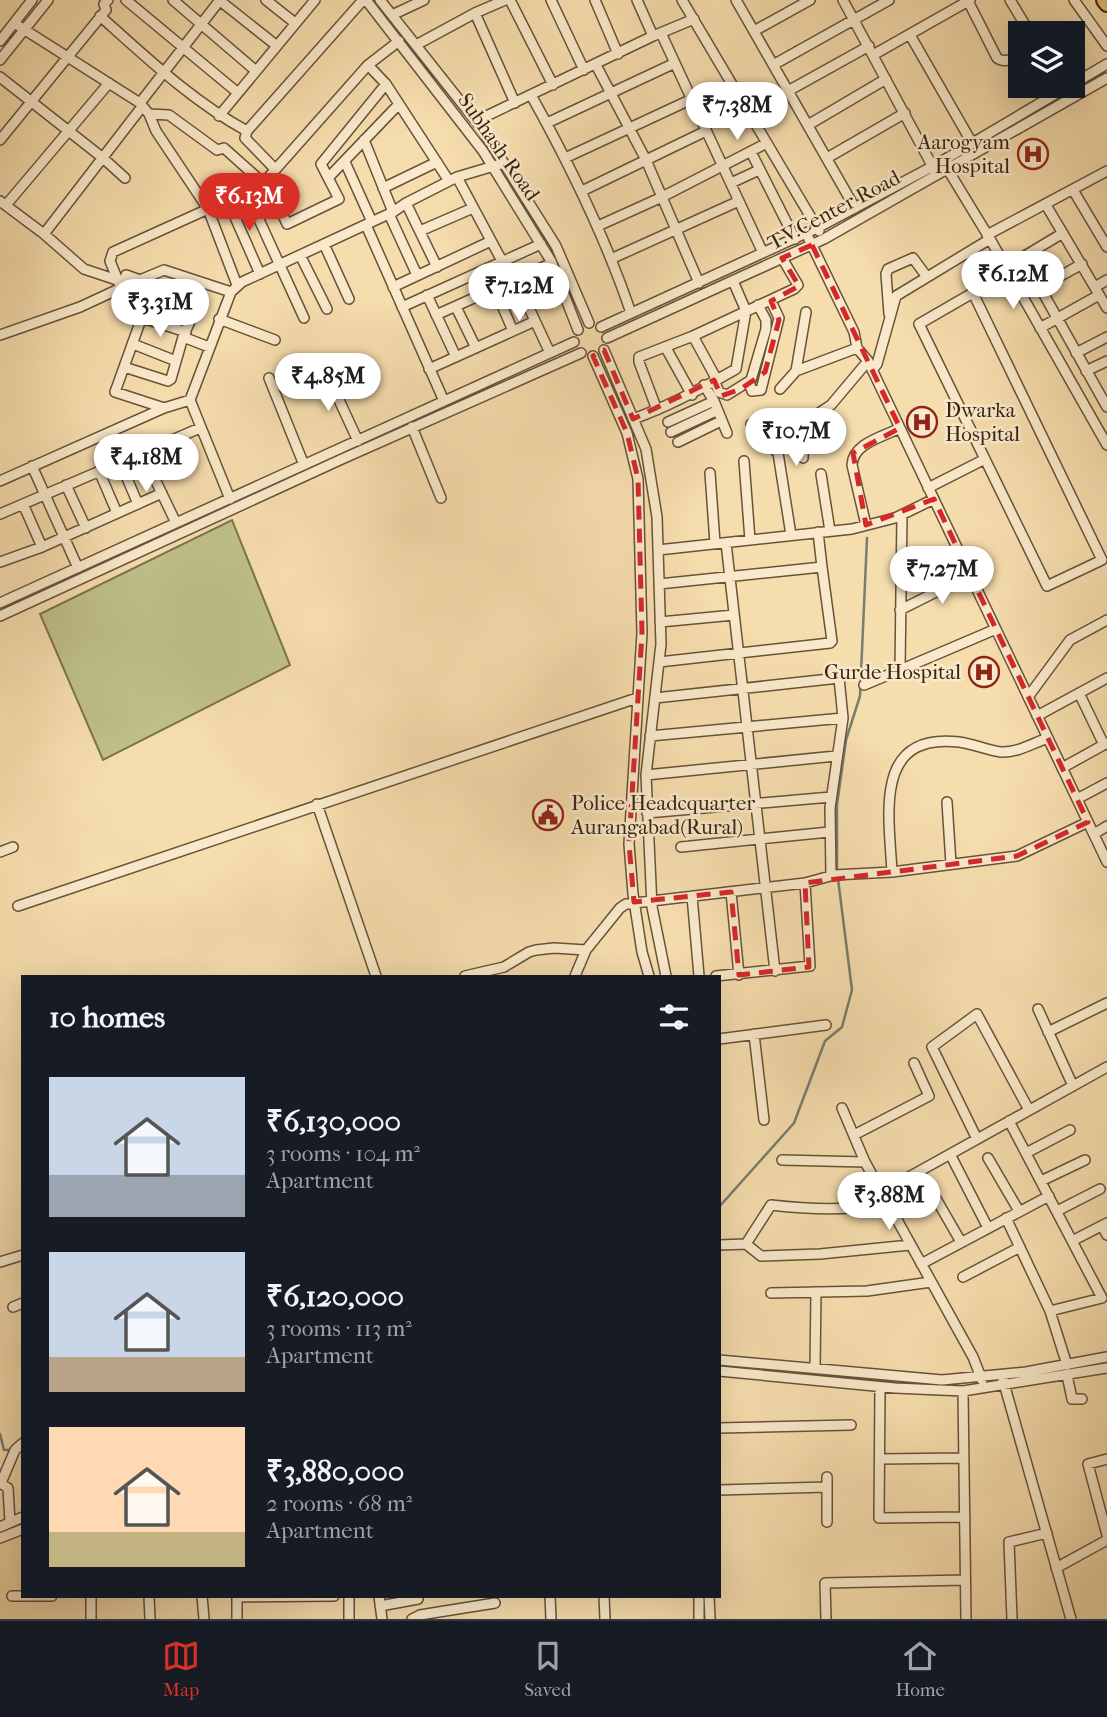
<!DOCTYPE html>
<html lang="en">
<head>
<meta charset="utf-8">
<style>
	:root { --surface:#171b24; --page:#242831; --text:#f1f3f6; --muted:#9ea1a6; --line:#363941; --accent:#d93025 }
	body { margin:0; font-family:"IM FELL French Canon",serif; background:var(--page); color:var(--text); height:100vh; display:flex; flex-direction:column; font-size:26px; white-space:nowrap }
	* { box-sizing:border-box; margin:0 }
	p { font-size:23px; color:var(--muted) }
	.icon { flex:none; width:38px; height:38px; fill:none; stroke:currentColor; stroke-width:2; stroke-linecap:round; stroke-linejoin:round }
	.map { position:relative; flex:1; overflow:hidden }
	.details { position:absolute; left:21px; top:975px; width:700px; height:623px; display:flex; flex-direction:column; background:var(--surface); border-radius:0px; box-shadow:0 7px 28px #0002 }
	.details>* { flex:none }
	.fabs { position:absolute; left:1008px; top:21px; display:grid; gap:14px }
	.fabs a { display:grid; place-items:center; width:77px; height:77px; border-radius:0px; background:var(--surface); box-shadow:0 7px 28px #0002; font-size:35px }
	.price { position:absolute; translate:-50% -60px; padding:0 16px; border-radius:24px; background:#fff; color:#222; font-size:23px; line-height:46px; filter:drop-shadow(0 2px 4px #0008) }
	.price::after { content:''; position:absolute; left:50%; top:42px; width:21px; height:16px; margin-left:-10px; background:inherit; clip-path:polygon(0 0,100% 0,50% 100%) }
	.price.selected { background:var(--accent); color:#fff }
	ul { padding:0; list-style:none }
	li { display:flex; align-items:center; gap:21px; height:175px; padding:0 28px }
	li span { display:grid; place-items:center; flex:none; width:196px; height:140px; border-radius:0px; color:#555 }
	li>.icon { margin-inline-start:auto }
	span .icon { width:84px; height:84px; fill:#fffc; stroke-width:1 }
	li b { font-size:30px }
	h2 { display:flex; justify-content:space-between; align-items:center; height:84px; padding:0 28px; font-size:30px }
	.tab-bar { display:flex; justify-content:space-around; align-items:center; height:98px; border-top:2px solid var(--line); background:var(--surface); font-size:19px; color:var(--muted) }
	.tab-bar a { display:grid; justify-items:center; gap:4px }
	.tab-bar .selected { color:var(--accent) }
	.map>svg:first-child { display:block }
</style>
</head>
<body>
<div class="map">
<svg width="1107" height="1619" viewBox="0 0 1107 1619">
	<rect width="100%" height="100%" fill="#f6ddad"/>
	<filter id="stains"><feTurbulence type="fractalNoise" baseFrequency=".00286" numOctaves="4"/><feColorMatrix values="0 0 0 0 .2 0 0 0 0 .09 0 0 0 0 .02 0 0 0 .5 -.17"/></filter>
	<radialGradient id="worn" r=".72"><stop offset=".6" stop-color="#630" stop-opacity="0"/><stop offset="1" stop-color="#630" stop-opacity=".3"/></radialGradient>
	<!-- green -->
	<path fill="#bfc088" stroke="#7c724e" stroke-width="2" d="M232,520L290,665L103,760L40,614Z"/>
	<g fill="none" stroke-linecap="round" stroke-linejoin="round">
		<!-- stream -->
		<path stroke="#757e71" stroke-width="2.5" d="M719,1207L794,1123L825,1041L842,1027L852,990L837,871V805L846,740L860,696L867,538
			M0,1434L4,1450H12"/>
		<!-- minor casing -->
		<g stroke="#68523a" stroke-width="12">
			<path id="minor" d="M126,0L238,93
				M173,0L256,71
				M219,0L277,46
				M266,0L295,23
				M366,0L483,151L551,261L578,330
				M380,0L483,130L556,246L589,323
				M510,0L553,85
				M551,0L584,70
				M595,0L618,54
				M637,0L653,36
				M682,0L819,231
				M736,0L855,208
				M843,0L935,171
				M1010,0L1030,33
				M1074,0L1107,46
				M968,1L997,58C1005,64 1013,58 1020,54
				M475,13L505,0
				M392,15L424,0
				M100,16C146,57 192,101 247,131
				M14,23L140,103L149,114L156,131L208,209L237,285
				M754,31L810,0
				M661,33L763,253
				M910,35L972,143
				M0,41L32,0
				M416,45L475,13L515,103
				M873,55L970,0
				M0,60L48,0
				M368,65L386,84L449,181
				M596,65L646,160L699,283
				M773,65L889,0
				M0,77L103,158L125,178
				M1073,84L1107,64
				M788,91L869,46
				M531,95C570,165 605,236 631,313
				M140,103L220,0
				M149,114L169,115L217,150L224,148L262,182
				M219,116L315,0
				M476,121L653,36L694,19
				M547,123L675,63
				M808,125L886,79
				M0,140L106,10L104,4L108,0
				M364,140L393,212
				M751,152L795,239
				M565,158L692,99
				M827,158L905,113
				M345,162L372,222
				M945,165L990,239L1107,445
				M275,169L245,138L247,131L363,0
				M457,177L502,261
				M328,178L399,104
				M267,179L287,224L339,199L321,164L386,84
				M731,183L759,170
				M383,188L437,162
				M245,189L304,318
				M1073,190L1107,247
				M582,191L706,131
				M227,199L260,274
				M0,201L44,234L84,269L117,280
				M406,203L437,267
				M6,205L109,83
				M1046,205L1107,308
				M389,214L417,275
				M366,225L444,401
				M598,226L662,197L765,144
				M420,231L473,208
				M806,233L854,332L857,348L868,361L1107,862
				M1063,233L1023,257L1107,407
				M44,234L141,108
				M987,235L1107,171
				M324,244L349,299
				M300,255L327,309
				M613,258L739,201
				M516,280L550,353
				M393,287L491,241
				M1095,287L1107,280
				M121,288L126,275L140,280L164,270L231,292
				M1039,288L1082,264
				M495,289L513,331
				M973,293L1102,560L1047,586L919,324L1009,272
				M427,295L456,357
				M402,307L541,244
				M456,307L476,348
				M889,314L886,274L888,269L913,258L927,277
				M436,315L552,263
				M143,318L186,332
				M219,319L275,340
				M601,327L817,228L937,164L1069,86
				M1040,328L1099,295
				M0,335L80,307L121,288L110,261L113,252L208,209L267,179L368,65L399,41
				M693,336L717,380
				M183,337L209,347
				M607,338L824,239L1107,78
				M133,344L176,361
				M666,348L692,395
				M604,350L646,449L657,517L661,644L646,775L652,907L666,976
				M1076,353L1107,337
				M593,356L627,433L638,479L642,633L629,844L633,894L642,952L649,976
				M124,367L168,381L171,379L183,337L196,308L152,289L115,392L164,408
				M429,369L535,321
				M872,370L877,364L896,296L990,239
				M796,371L857,348
				M1086,371L1107,361
				M326,372L358,441
				M269,378L304,465
				M714,380L719,392L727,395L751,380L766,329V320L758,305
				M749,382L752,391L761,390L779,318L771,301
				M704,385L714,401L727,433
				M780,389L796,371L806,312
				M657,410L639,362V357L693,336L794,289L798,285L782,258
				M633,419C670,406 703,388 736,369L746,311L733,281
				M668,422L714,401
				M751,424L766,442L778,453L791,535
				M412,427L441,498
				M671,432L716,411
				M678,442L721,421
				M142,452L176,523
				M803,458L804,423L831,405L868,361
				M744,461L750,540
				M120,462L138,504
				M32,466L78,568
				M99,471L117,513
				M710,473L715,543
				M821,474L830,531
				M0,481L164,408L190,400
				M66,485L86,528
				M928,488L985,459
				M230,499L190,400L231,292L242,282L393,212L406,203L457,177L504,163
				M23,504L42,547
				M0,514L200,428
				M902,515L900,670L996,629
				M866,525L852,465C853,443 883,437 900,428
				M726,543L775,971
				M658,550L852,529L895,518L934,499
				M0,562L42,547L162,493
				M659,584L822,567L818,532
				M0,603L574,342
				M900,610L970,575
				M0,616L342,459L581,353
				M660,622L734,615
				M659,662L830,643L832,641L822,567
				M864,685L900,670
				M1079,693L1104,745
				M1028,697L1070,640L1107,620
				M1037,716L1107,678
				M650,736L843,718L839,678L655,698
				M1062,768L1107,743
				M646,775L836,756
				M1077,799L1107,783
				M947,802L951,864
				M317,804L376,976
				M647,813L831,797
				M1094,834L1107,826
				M681,847L829,832
				M0,852L13,847
				M892,872C889,815 873,732 959,742C974,744 987,750 1001,752C1017,753 1033,743 1048,738
				M831,876L830,808L843,718
				M731,892L739,975
				M692,896L699,976
				M18,906L637,698
				M465,976L504,967L529,952L536,950L554,948L586,950L620,908L626,904L805,883L834,875L892,872L1017,856L1088,822
				M575,976L586,950
				M716,976L810,966L805,883
				M1038,1009L1073,1086
				M1048,1032L1107,1003
				M754,1034L764,1120
				M719,1039L826,1025
				M842,1108L865,1162L973,1357L982,1380
				M1009,1121L1102,1298L1050,1311
				M854,1135L929,1096L914,1063
				M977,1139L932,1047L977,1014L1029,1110
				M1026,1153L1070,1130
				M950,1154L988,1228
				M988,1158L1019,1211
				M782,1160L865,1162
				M1041,1181L1085,1160
				M931,1190L961,1242
				M882,1192L1107,1067
				M888,1205C845,1210 814,1210 771,1205L746,1244L761,1256L820,1254L910,1245
				M1057,1211L1100,1189
				M1006,1218L1050,1311L1067,1365
				M1102,1226L1107,1235
				M1072,1241L1107,1223
				M719,1245L746,1244
				M0,1262L23,1255
				M921,1264L1049,1196
				M963,1277L1020,1247
				M771,1293L867,1291L931,1282
				M13,1307L23,1303
				M719,1360L942,1380L1026,1372L1107,1357
				M815,1368L816,1292
				M719,1371L895,1388L963,1391L1107,1368
				M1067,1375L1072,1399H1082
				M1003,1380L1071,1619
				M880,1387L879,1518L965,1517
				M963,1391L966,1619
				M719,1428L851,1425
				M880,1459L964,1458
				M1107,1459L1088,1464L1107,1535
				M0,1483L8,1488L10,1522
				M1,1483L15,1450L23,1443
				M719,1490L827,1487
				M827,1522V1477
				M0,1527L23,1517
				M0,1538L23,1529
				M1056,1568L1107,1540
				M12,1596H52
				M91,1596V1619
				M149,1596L150,1619
				M202,1596L204,1619
				M237,1596V1619
				M379,1596L382,1619
				M550,1596L551,1619
				M604,1596L605,1619
				M699,1596V1619
				M709,1596L710,1619
				M237,1597L334,1596
				M380,1606L418,1599
				M349,1619V1596
				M412,1619L420,1615L495,1603
				M826,1619L825,1583L965,1580
				M1012,1619L1009,1542L1047,1533"/>
		</g>
		<!-- highway casing -->
		<g stroke="#382313" stroke-width="18">
			<path id="highway" d="M1104,0L1107,4"/>
		</g>
		<!-- minor -->
		<use href="#minor" stroke="#f9e9ca" stroke-width="9"/>
		<!-- highway -->
		<use href="#highway" stroke="#ebbe76" stroke-width="14"/>
	</g>
	<!-- marked area -->
	<path fill="none" stroke="#d62828" stroke-width="5" stroke-dasharray="14 9" stroke-linejoin="round" d="M812,245L900,428L853,453L866,525L934,499L1088,822L1017,856L805,883L809,967L739,975L731,892L634,902L629,844L642,633L638,479L627,433L593,356L604,350L633,419L714,380L721,396L741,389L765,372L779,320L771,301L799,286L782,258Z"/>
	<!-- icons -->
	<defs>
		<g id="hospital-ring" transform="scale(1.575)"><circle r="9.5" fill="#f9e9ca" stroke="#8f2418" stroke-width="1.5"/><path d="M-5-5h3v3.5h4V-5h3V5h-3V1.5h-4V5h-3Z" fill="#8f2418"/></g>
		<g id="civic-ring" transform="scale(1.575)"><circle r="9.5" fill="#f9e9ca" stroke="#8f2418" stroke-width="1.5"/><path d="M-.6-6.5H3V-4.5H.6V-3L4-1V1h2V6H-6V1h2V-1L-.6-3ZM-1.2 2.5V6h2.4V2.5Z" fill="#8f2418"/></g>
	</defs>
	<g fill-rule="evenodd">
		<use href="#hospital-ring" x="1033" y="154"/>
		<use href="#hospital-ring" x="922" y="422"/>
		<use href="#hospital-ring" x="984" y="672"/>
		<use href="#civic-ring" x="548" y="815"/>
	</g>
	<g text-anchor="middle" dominant-baseline="central" stroke-width="5" stroke-linejoin="round" paint-order="stroke">
		<!-- poi labels -->
		<g font-size="21" fill="#382313" stroke="#f9e9ca" text-anchor="end">
			<text x="1010" y="142">Aarogyam<tspan x="1010" dy="24">Hospital</tspan></text>
			<text x="945" y="410" text-anchor="start">Dwarka<tspan x="945" dy="24">Hospital</tspan></text>
			<text x="961" y="672">Gurde Hospital</text>
			<text x="571" y="803" text-anchor="start">Police Headcquarter<tspan x="571" dy="24">Aurangabad(Rural)</tspan></text>
		</g>
		<!-- street labels -->
		<g font-size="21" fill="#382313" stroke="#f9e9ca">
			<text transform="translate(499 147) rotate(55)">Subhash Road</text>
			<text transform="translate(834 210) rotate(-28)">T.V.Center Road</text>
		</g>
	</g>
	<rect width="100%" height="100%" filter="url(#stains)"/>
	<rect width="100%" height="100%" fill="url(#worn)"/>
</svg>
<div class="fabs">
<a><svg class="icon" aria-label="layers" viewBox="0 0 24 24"><path d="M12 4l9 5-9 5-9-5zM3 14l9 5 9-5"/></svg></a>
</div>
<b class="price" style="left:737px;top:142px">₹7.38M</b>
<b class="price selected" style="left:249px;top:233px">₹6.13M</b>
<b class="price" style="left:1013px;top:311px">₹6.12M</b>
<b class="price" style="left:519px;top:323px">₹7.12M</b>
<b class="price" style="left:160px;top:339px">₹3.31M</b>
<b class="price" style="left:328px;top:413px">₹4.85M</b>
<b class="price" style="left:796px;top:468px">₹10.7M</b>
<b class="price" style="left:146px;top:494px">₹4.18M</b>
<b class="price" style="left:942px;top:606px">₹7.27M</b>
<b class="price" style="left:889px;top:1232px">₹3.88M</b>
<section class="details">
<h2>10 homes<svg class="icon" aria-label="filters" viewBox="0 0 24 24"><path d="M4 7h16M4 17h16"/><circle cx="9" cy="7" r="2"/><circle cx="15" cy="17" r="2"/></svg></h2>
<ul>
<li><span style="background:linear-gradient(#c9d6e8 70%,#9aa5b1 0)"><svg class="icon" aria-label="home" viewBox="0 0 24 24"><path d="M3 11l9-7 9 7M6 9v11h12V9"/></svg></span><div><b>₹6,130,000</b><p>3 rooms · 104 m²</p><p>Apartment</p></div></li>
<li><span style="background:linear-gradient(#c9d6e8 75%,#b9a48a 0)"><svg class="icon" aria-label="home" viewBox="0 0 24 24"><path d="M3 11l9-7 9 7M6 9v11h12V9"/></svg></span><div><b>₹6,120,000</b><p>3 rooms · 113 m²</p><p>Apartment</p></div></li>
<li><span style="background:linear-gradient(#ffd9b3 75%,#c2b280 0)"><svg class="icon" aria-label="home" viewBox="0 0 24 24"><path d="M3 11l9-7 9 7M6 9v11h12V9"/></svg></span><div><b>₹3,880,000</b><p>2 rooms · 68 m²</p><p>Apartment</p></div></li>
</ul>
</section>
</div>
<nav class="tab-bar">
<a class="selected"><svg class="icon" aria-label="map" viewBox="0 0 24 24"><path d="M3 6l6-2 6 2 6-2v14l-6 2-6-2-6 2zM9 4v14M15 6v14"/></svg>Map</a>
<a><svg class="icon" aria-label="saved" viewBox="0 0 24 24"><path d="M7 4h10v16l-5-4-5 4z"/></svg>Saved</a>
<a><svg class="icon" aria-label="home" viewBox="0 0 24 24"><path d="M3 11l9-7 9 7M6 9v11h12V9"/></svg>Home</a>
</nav>
</body>
</html>
